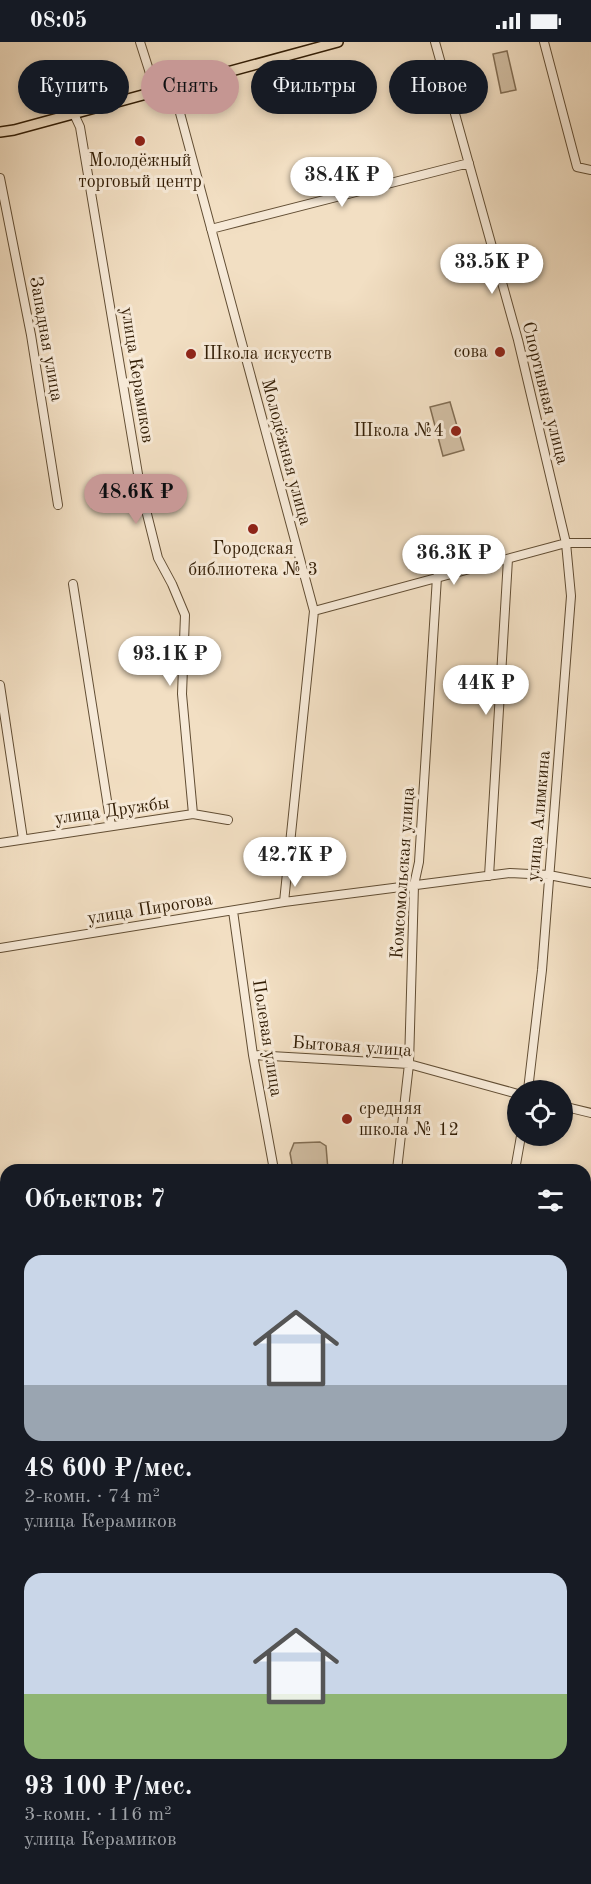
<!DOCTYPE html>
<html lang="ru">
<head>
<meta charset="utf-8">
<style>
	:root { --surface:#171b24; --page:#20242c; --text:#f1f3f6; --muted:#9ea1a6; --accent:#c59692 }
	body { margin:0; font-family:"Old Standard TT",serif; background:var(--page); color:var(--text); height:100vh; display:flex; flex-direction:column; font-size:22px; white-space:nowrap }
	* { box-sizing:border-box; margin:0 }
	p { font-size:20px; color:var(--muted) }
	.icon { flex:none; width:33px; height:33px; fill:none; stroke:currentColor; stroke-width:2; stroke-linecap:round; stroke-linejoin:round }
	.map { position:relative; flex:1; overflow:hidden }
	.panel { position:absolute; left:0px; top:1122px; width:591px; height:720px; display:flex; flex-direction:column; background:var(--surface); border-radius:18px 18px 0 0; box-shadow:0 3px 9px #0003 }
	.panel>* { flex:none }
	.banner { position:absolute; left:18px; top:18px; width:555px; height:54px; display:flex; gap:12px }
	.tools { position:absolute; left:507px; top:1038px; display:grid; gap:12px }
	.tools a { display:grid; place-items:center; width:66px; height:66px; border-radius:50%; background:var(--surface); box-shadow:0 3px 9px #0003; font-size:30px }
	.price { position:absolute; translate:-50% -51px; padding:0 14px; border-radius:21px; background:#fff; color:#222; font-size:20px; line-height:39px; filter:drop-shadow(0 2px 3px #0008) }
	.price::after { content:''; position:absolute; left:50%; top:36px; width:18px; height:14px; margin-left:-9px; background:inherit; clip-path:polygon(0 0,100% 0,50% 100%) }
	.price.on { background:var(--accent); color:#111 }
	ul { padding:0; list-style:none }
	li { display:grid; align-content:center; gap:12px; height:318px; padding:0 24px }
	li span { display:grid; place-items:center; height:186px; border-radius:18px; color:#555 }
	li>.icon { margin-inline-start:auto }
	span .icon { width:108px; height:108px; fill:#fffc; stroke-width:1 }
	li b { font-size:26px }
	h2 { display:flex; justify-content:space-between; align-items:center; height:72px; padding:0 24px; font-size:26px }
	.pill { padding:0 21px; border-radius:27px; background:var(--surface); box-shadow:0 3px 9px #0003; font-size:21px; line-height:54px }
	.pill.on { background:var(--accent); color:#111 }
	.status { display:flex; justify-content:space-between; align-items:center; height:42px; padding:0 30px; background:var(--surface); direction:ltr }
	.status svg { height:16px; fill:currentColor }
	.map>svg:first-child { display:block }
</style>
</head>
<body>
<div class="status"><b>08:05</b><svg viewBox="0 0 49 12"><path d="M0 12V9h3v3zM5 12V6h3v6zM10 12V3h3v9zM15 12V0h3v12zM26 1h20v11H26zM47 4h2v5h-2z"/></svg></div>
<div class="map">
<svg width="591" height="1842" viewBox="0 0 591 1842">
	<rect width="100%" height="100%" fill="#f2dfc3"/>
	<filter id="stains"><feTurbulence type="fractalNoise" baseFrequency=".00333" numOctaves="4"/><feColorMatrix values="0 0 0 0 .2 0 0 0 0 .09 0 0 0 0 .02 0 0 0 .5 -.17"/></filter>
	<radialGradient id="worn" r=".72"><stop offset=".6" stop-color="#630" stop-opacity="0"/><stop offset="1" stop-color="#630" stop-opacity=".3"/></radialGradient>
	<!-- green -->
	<path fill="#d1bea3" stroke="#826e54" stroke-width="1.5" d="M507,9L516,48L501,51L493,12Z
		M450,360L464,408L443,414L430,365Z
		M320,1100L326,1104L328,1128H293L290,1111L294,1101Z
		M0,1795L6,1801V1836H38L44,1842H0Z
		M95,1836H162L165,1842H101Z"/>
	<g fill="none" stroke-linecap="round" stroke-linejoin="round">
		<!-- minor casing -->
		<g stroke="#624e34" stroke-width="10">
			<path id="minor" d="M140,0L156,50
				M435,0L518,298L566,501L571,554L542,928L528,1048
				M544,0L577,125L591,128
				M173,45L314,569L284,860
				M74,72L80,85L140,444L158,516L172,542L185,573L182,652L193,772
				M0,136L31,293L58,463
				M211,187L469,121
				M73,542L111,784
				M314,569L566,501H591
				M0,643L23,797
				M0,801L193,772L228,778
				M489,834L508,517
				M233,869L253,1013L274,1128
				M0,906L284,860L510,831L549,833L591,841
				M253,1013L409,1022L518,1052
				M562,1064L591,1071
				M397,1128L409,1022L414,843L419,820L437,535
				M515,1128L521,1094
				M585,1177H588L591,1165
				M585,1364L591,1339
				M585,1390L591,1393
				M585,1438L591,1441
				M585,1535L591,1538
				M262,1842L265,1836
				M300,1842L303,1836
				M420,1842L424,1836"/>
		</g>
		<!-- major casing -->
		<g stroke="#321d05" stroke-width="12">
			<path id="major" d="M0,90L14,88L338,0"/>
		</g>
		<!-- highway casing -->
		<g stroke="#321d05" stroke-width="14">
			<path id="highway" d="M0,1754L6,1760
				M74,1836L80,1842"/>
		</g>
		<!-- minor -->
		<use href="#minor" stroke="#f7ead8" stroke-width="8"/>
		<!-- major -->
		<use href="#major" stroke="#f2dfc3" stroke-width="9"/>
		<!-- highway -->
		<use href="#highway" stroke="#f2dfc3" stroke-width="10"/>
	</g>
	<!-- markers -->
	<g fill="#8f2418" stroke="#f7ead8" stroke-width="2">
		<circle cx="140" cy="99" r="6"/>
		<circle cx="500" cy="310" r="6"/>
		<circle cx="191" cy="312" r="6"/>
		<circle cx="456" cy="389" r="6"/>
		<circle cx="253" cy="487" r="6"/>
		<circle cx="347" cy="1077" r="6"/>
	</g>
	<g text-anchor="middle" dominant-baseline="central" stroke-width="6" stroke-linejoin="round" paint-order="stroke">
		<!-- poi labels -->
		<g font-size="18" fill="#321d05" stroke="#f7ead8">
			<text x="140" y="119">Молодёжный<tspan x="140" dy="21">торговый центр</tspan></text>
			<text x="488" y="310" text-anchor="end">сова</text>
			<text x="203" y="312" text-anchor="start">Школа искусств</text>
			<text x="444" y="389" text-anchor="end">Школа №4</text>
			<text x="253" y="507">Городская<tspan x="253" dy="21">библиотека № 3</tspan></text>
			<text x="359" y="1067" text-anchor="start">средняя<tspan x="359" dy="21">школа № 12</tspan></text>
		</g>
		<!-- street labels -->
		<g font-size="18" fill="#321d05" stroke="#f7ead8">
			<text transform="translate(46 297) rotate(80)">Западная улица</text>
			<text transform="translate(137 333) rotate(81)">улица Керамиков</text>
			<text transform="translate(545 351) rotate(76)">Спортивная улица</text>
			<text transform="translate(286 410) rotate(75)">Молодёжная улица</text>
			<text transform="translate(112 769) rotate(-8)">улица Дружбы</text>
			<text transform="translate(539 774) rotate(-85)">улица Алимкина</text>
			<text transform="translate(403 831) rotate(-86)">Комсомольская улица</text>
			<text transform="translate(150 867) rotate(-9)">улица Пирогова</text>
			<text transform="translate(267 996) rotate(81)">Полевая улица</text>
			<text transform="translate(352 1005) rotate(4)">Бытовая улица</text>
		</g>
	</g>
	<rect width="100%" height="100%" filter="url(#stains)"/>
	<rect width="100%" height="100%" fill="url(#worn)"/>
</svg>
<div class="tools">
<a><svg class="icon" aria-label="locate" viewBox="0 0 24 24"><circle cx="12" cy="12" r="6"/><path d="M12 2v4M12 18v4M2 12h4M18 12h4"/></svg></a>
</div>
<b class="price" style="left:342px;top:166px">38.4K ₽</b>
<b class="price" style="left:492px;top:253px">33.5K ₽</b>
<b class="price on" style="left:136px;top:483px">48.6K ₽</b>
<b class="price" style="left:454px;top:544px">36.3K ₽</b>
<b class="price" style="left:170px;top:645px">93.1K ₽</b>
<b class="price" style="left:486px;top:674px">44K ₽</b>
<b class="price" style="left:295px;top:846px">42.7K ₽</b>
<div class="banner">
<a class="pill">Купить</a>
<a class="pill on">Снять</a>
<a class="pill">Фильтры</a>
<a class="pill">Новое</a>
</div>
<section class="panel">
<h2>Объектов: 7<svg class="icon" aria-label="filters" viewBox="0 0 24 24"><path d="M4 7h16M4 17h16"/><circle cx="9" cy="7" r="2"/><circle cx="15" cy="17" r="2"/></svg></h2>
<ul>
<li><span style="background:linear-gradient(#c9d6e8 70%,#9aa5b1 0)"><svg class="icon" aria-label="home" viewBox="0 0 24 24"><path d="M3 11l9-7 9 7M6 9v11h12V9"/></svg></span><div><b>48 600 ₽/мес.</b><p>2-комн. · 74 m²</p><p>улица Керамиков</p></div></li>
<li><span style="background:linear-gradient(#c9d6e8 65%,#8fb573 0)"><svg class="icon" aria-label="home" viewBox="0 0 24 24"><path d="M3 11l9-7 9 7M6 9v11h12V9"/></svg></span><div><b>93 100 ₽/мес.</b><p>3-комн. · 116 m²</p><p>улица Керамиков</p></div></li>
</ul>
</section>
</div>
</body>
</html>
